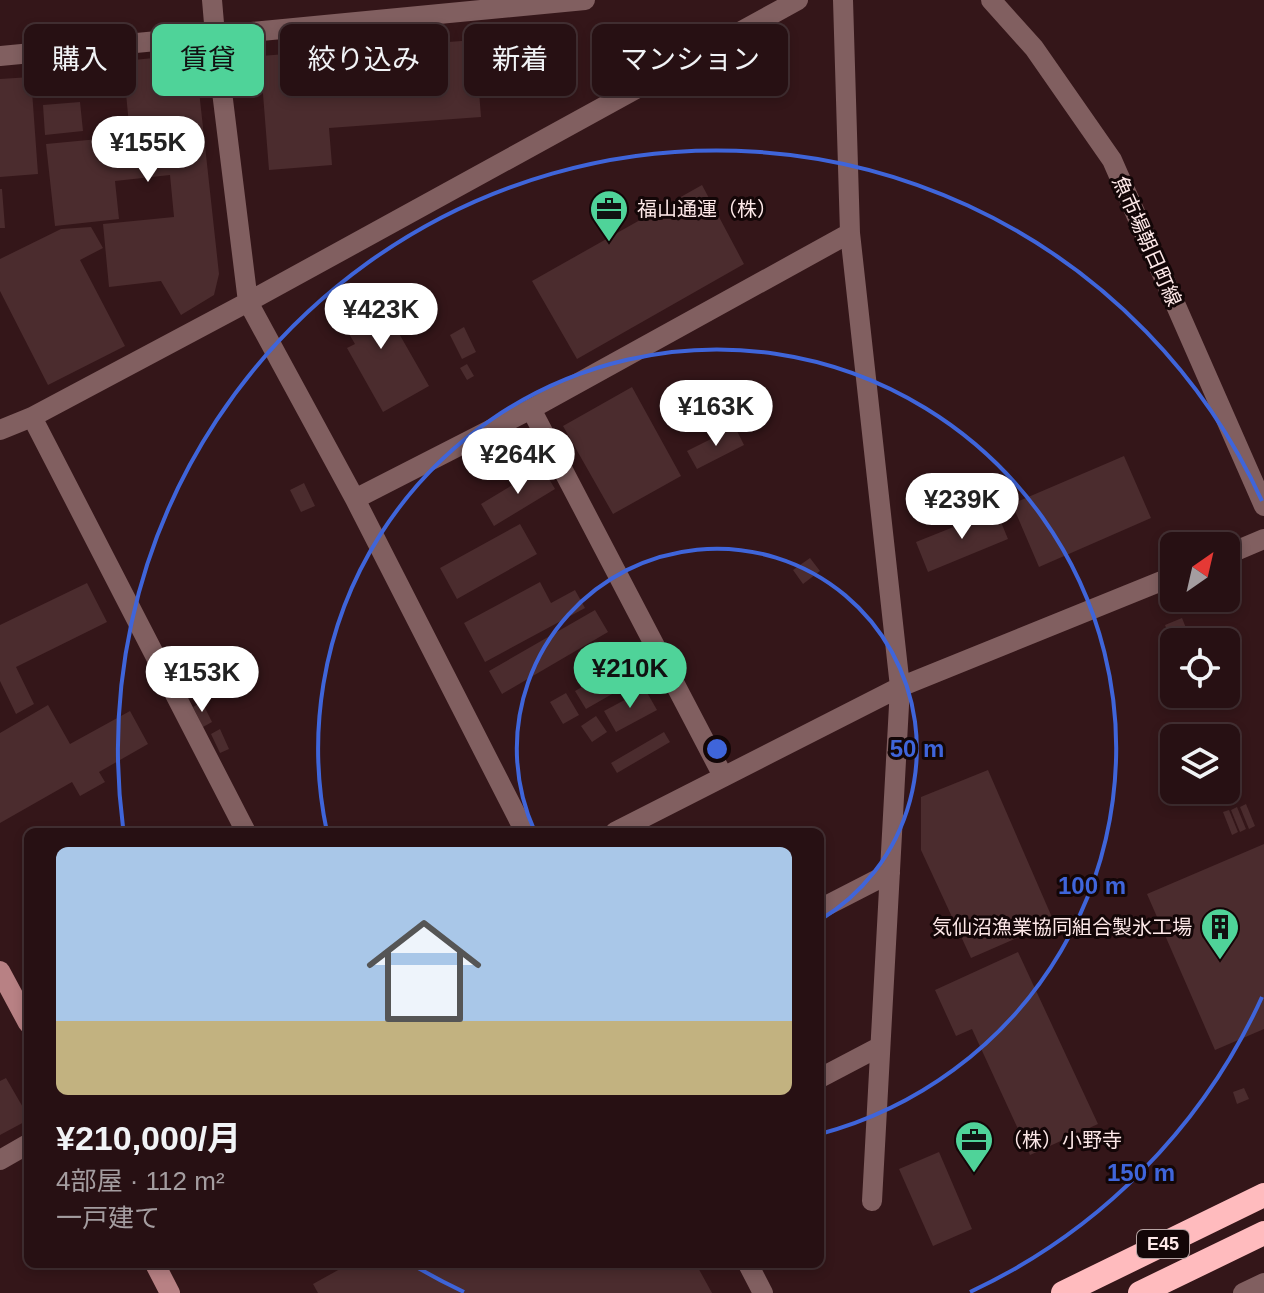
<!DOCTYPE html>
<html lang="ja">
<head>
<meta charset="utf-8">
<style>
	:root { --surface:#271013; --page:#331e21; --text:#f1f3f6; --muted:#a49da0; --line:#433033; --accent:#4fd399 }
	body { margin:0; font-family:Helvetica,"Noto Sans JP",sans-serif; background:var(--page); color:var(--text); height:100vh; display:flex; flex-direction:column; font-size:30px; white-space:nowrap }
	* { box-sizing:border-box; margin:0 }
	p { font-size:26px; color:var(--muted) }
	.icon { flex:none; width:44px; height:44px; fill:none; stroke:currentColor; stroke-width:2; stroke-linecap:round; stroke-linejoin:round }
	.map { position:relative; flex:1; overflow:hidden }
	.sheet { position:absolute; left:24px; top:828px; width:800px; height:440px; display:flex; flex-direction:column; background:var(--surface); border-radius:12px; box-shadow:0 4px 12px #0003,0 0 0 2px var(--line) }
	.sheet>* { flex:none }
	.banner { position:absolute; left:24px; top:24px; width:800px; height:72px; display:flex; gap:16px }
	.needle { width:52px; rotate:34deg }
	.tools { position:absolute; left:1160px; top:532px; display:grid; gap:16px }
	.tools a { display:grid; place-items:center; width:80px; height:80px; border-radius:12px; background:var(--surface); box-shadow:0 4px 12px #0003,0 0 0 2px var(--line); font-size:40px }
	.price { position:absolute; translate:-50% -68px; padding:0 18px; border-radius:28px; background:#fff; color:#222; font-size:26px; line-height:52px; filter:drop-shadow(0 2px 4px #0008) }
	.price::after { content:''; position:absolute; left:50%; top:48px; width:24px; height:18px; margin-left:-12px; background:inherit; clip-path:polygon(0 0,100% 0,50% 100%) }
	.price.current { background:var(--accent); color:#111 }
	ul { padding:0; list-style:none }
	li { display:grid; align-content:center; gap:16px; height:424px; padding:0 32px }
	li span { display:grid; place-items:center; height:248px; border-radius:12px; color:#555 }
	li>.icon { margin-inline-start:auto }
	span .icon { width:144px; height:144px; fill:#fffc; stroke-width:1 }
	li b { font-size:34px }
	.chip { padding:0 28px; border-radius:12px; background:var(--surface); box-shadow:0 4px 12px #0003,0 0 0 2px var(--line); font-size:28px; line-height:72px }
	.chip.current { background:var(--accent); color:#111 }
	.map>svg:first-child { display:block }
</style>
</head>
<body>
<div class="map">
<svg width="1264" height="1293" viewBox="0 0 1264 1293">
	<rect width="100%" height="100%" fill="#341619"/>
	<!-- building -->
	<path fill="#4b2c2e" d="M475,40L481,117L329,128L332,165L269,170L260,56Z
		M195,54L219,274L214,295L181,315L161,281L109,287L103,224L174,217L170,175L115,181L119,219L55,226L46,144L130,136L123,61Z
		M31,77L38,174L0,177V79Z
		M80,102L83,131L45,135L43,105Z
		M702,185L744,264L577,359L532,281Z
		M0,189H2L5,228H0Z
		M91,227L103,248L80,260L125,346L48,385L0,291V259L61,229Z
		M373,288L429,386L383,412L347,348L355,344L335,310Z
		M464,327L476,352L462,359L450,335Z
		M467,364L474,376L467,380L460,368Z
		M632,387L681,476L613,514L563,426Z
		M735,427L744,445L697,469L687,451Z
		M1124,456L1151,518L1039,567L1012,504Z
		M542,467L555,489L494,526L481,504Z
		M304,483L315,506L301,512L290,490Z
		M996,510L1008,539L928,572L916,542Z
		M520,524L537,554L457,599L440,568Z
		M810,558L820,571L803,584L793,570Z
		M540,582L551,603L575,590L585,608L485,662L464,623Z
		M87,583L107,622L16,667L34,704L16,714L0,681V625Z
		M595,610L608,632L502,694L489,671Z
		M1182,618L1186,628L1169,635L1165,625Z
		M629,660L640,678L586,709L575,691Z
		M645,689L657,710L616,732L604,711Z
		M566,693L579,715L563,724L550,702Z
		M202,702L212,722L203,727L193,707Z
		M48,705L70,744L130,711L148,744L99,772L105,782L80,796L72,782L0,823V733Z
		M596,716L607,732L592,742L581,726Z
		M220,729L229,749L220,753L211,734Z
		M664,732L670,742L617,773L611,763Z
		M988,770L1054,922L971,958L921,850V797Z
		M1246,804L1255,826L1249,829L1240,807Z
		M1237,807L1246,829L1240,832L1231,810Z
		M1229,810L1238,832L1232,835L1223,812Z
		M1264,844V1029L1215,1050L1147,894Z
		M1018,952L1098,1124L1030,1155L972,1029L956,1036L935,990Z
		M6,1078L28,1116V1120L0,1135V1081Z
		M1244,1088L1249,1099L1237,1104L1233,1092Z
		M939,1152L972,1229L933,1246L899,1169Z
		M349,1264H696L712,1293H318L313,1284Z"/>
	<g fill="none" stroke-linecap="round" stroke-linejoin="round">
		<!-- street -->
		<path stroke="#815f60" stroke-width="20" d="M212,0L215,35L248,302L355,499L525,832
			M843,0L850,233L900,687L872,1201
			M991,0L1034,48L1112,160L1264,506
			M0,56L585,0
			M531,409L723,776
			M32,417L246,832
			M0,430L32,417L248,302L798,0
			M355,499L531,409L850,233
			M1226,555L1264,539
			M615,832L900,687L1174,576
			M820,909L890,873
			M820,1078L879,1047
			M0,1160L28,1144
			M748,1264L763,1293
			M1243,1293L1264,1283"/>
		<!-- secondary -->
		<path stroke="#b88184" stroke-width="20" d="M0,971L28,1023
			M155,1264L170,1293"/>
		<!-- highway -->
		<path stroke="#ffbbbe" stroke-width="24" d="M1063,1293L1264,1195
			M1140,1293L1264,1233"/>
	</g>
	<!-- distance rings -->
	<g fill="none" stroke="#3f65da" stroke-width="4">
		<path d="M535 832A200 200 0 1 1 820 920"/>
		<path d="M327 832A399 399 0 1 1 820 1134"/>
		<path d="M1262 997A599 599 0 0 1 970 1292M464 1292A599 599 0 0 1 413 1265M123 827A599 599 0 0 1 1262 501"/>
	</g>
	<!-- icons -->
	<defs>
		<g id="office-pin" transform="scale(2)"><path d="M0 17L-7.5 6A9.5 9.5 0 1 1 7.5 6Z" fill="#4fd399" stroke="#130607"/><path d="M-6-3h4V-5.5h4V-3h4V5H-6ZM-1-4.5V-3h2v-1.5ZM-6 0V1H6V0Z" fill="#111"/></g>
		<g id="building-pin" transform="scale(2)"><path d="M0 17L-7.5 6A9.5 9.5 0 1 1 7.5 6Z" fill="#4fd399" stroke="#130607"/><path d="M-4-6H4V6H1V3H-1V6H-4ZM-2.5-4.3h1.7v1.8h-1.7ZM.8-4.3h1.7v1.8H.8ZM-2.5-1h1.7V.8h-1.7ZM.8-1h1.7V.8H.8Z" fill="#111"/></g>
	</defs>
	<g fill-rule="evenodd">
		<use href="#office-pin" x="609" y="209"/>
		<use href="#building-pin" x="1220" y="927"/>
		<use href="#office-pin" x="974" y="1140"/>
	</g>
	<g text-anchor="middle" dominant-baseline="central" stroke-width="6" stroke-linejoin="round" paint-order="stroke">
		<!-- shield labels -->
		<rect fill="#130607" stroke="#b7a4a4" stroke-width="2" x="1137" y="1230" width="52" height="28" rx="6"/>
		<g font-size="18" font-weight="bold" fill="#fde8e8">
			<text x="1163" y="1244">E45</text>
		</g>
		<!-- poi labels -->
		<g font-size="20" fill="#fde8e8" stroke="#130607" text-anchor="start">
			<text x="637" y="209">福山通運（株）</text>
			<text x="1192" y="927" text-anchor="end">気仙沼漁業協同組合製氷工場</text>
			<text x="1002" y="1140">（株）小野寺</text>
		</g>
		<!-- street labels -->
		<g font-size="20" fill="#fde8e8" stroke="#130607">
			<text transform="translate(1147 241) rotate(66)">魚市場朝日町線</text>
		</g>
	</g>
	<circle cx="717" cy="749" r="12" fill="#3f65da" stroke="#130607" stroke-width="4"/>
	<g font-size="24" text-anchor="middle" font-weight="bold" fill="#3f65da" stroke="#130607" stroke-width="6" stroke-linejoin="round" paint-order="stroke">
		<text x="917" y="757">50 m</text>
		<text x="1092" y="894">100 m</text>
		<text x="1141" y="1181">150 m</text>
	</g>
</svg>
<div class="tools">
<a><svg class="needle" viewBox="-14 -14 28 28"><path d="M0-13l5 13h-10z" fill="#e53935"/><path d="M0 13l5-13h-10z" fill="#a49da0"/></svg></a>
<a><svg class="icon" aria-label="locate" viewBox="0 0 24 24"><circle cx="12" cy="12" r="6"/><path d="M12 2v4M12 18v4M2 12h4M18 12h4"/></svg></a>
<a><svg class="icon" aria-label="layers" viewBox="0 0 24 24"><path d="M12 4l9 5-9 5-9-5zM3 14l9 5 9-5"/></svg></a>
</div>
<b class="price" style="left:148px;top:184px">¥155K</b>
<b class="price" style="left:381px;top:351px">¥423K</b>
<b class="price" style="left:716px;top:448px">¥163K</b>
<b class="price" style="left:518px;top:496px">¥264K</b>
<b class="price" style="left:962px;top:541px">¥239K</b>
<b class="price current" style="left:630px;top:710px">¥210K</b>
<b class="price" style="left:202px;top:714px">¥153K</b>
<div class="banner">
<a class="chip">購入</a>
<a class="chip current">賃貸</a>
<a class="chip">絞り込み</a>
<a class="chip">新着</a>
<a class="chip">マンション</a>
</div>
<section class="sheet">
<ul>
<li><span style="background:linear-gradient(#a9c7e8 70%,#c2b280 0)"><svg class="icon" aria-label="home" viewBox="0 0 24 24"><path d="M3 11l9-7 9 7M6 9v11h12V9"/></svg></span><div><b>¥210,000/月</b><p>4部屋 · 112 m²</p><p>一戸建て</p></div></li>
</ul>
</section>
</div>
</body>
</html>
